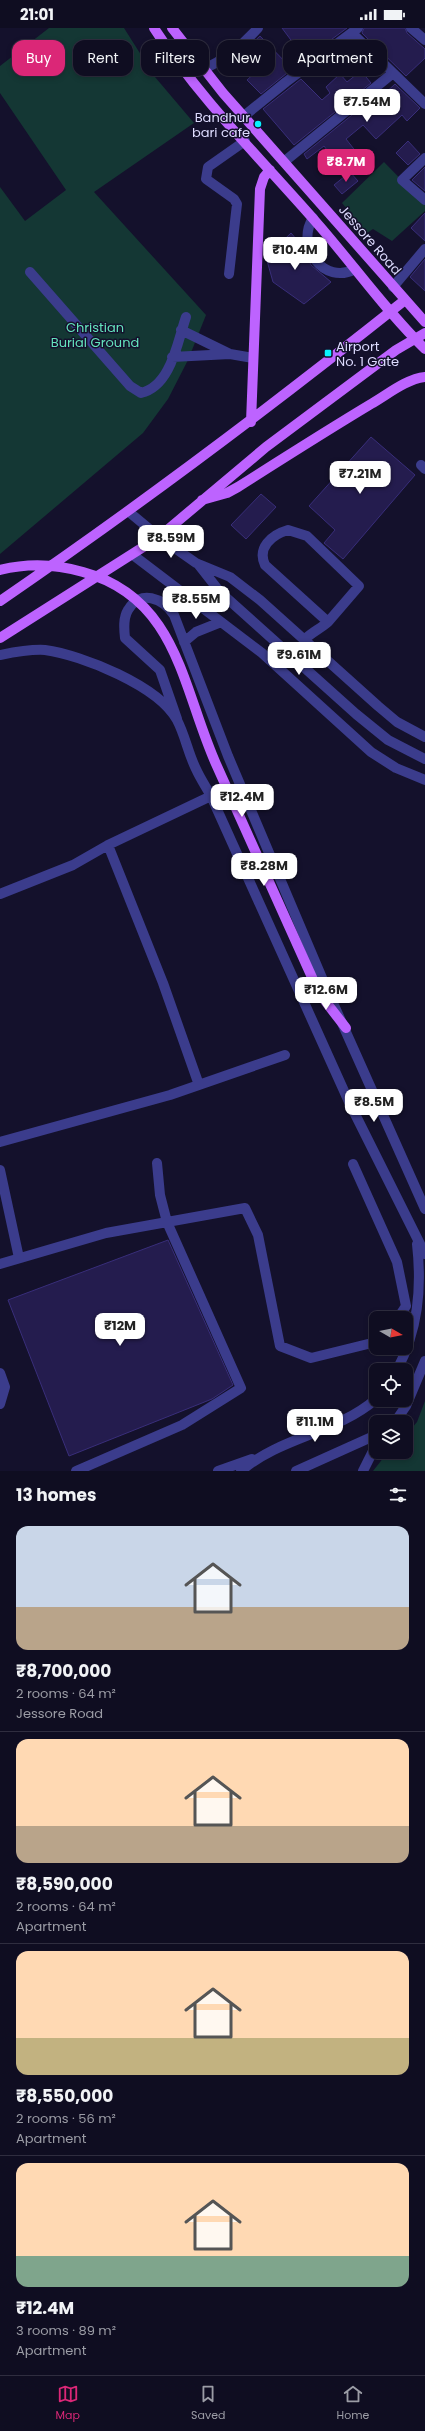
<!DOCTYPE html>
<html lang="en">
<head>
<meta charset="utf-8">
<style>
	:root { --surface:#0f0d21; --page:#1d1b2e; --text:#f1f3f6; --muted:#9b9ca5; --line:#2f2d3f; --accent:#db2777 }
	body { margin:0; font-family:Poppins,sans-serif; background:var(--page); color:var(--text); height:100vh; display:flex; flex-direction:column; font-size:15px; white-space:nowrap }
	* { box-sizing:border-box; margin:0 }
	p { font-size:13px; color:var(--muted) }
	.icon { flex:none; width:22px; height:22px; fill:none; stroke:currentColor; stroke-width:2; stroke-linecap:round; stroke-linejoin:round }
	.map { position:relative; height:1443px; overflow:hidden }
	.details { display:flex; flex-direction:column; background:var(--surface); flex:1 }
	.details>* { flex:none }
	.guide { position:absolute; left:12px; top:12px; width:401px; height:36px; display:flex; gap:8px }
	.needle { width:26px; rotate:99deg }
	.tools { position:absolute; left:369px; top:1283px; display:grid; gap:8px }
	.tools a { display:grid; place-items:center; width:44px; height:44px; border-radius:8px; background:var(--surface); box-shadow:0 2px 6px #0003,0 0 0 1px var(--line); font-size:20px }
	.price { position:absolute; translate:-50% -34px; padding:0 9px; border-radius:8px; background:#fff; color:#222; font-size:13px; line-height:26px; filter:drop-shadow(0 1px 2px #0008) }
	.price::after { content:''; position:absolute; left:50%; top:24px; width:12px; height:9px; margin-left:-6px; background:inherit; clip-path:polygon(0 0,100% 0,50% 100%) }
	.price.current { background:var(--accent); color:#fff }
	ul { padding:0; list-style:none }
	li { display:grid; align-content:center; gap:8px; height:212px; padding:0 16px }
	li+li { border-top:1px solid var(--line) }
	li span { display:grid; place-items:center; height:124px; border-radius:12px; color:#555 }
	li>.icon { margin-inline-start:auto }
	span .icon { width:72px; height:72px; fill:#fffc; stroke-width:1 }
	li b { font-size:17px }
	h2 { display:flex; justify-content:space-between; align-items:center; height:48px; padding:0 16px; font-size:17px }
	.chip { padding:0 14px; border-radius:12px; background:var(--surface); box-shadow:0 2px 6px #0003,0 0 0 1px var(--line); font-size:14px; line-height:36px }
	.chip.current { background:var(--accent); color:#fff }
	.status { display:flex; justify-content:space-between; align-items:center; height:28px; padding:0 20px; background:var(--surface); direction:ltr }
	.status svg { height:11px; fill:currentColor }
	.tabs { display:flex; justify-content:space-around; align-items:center; height:56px; border-top:1px solid var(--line); background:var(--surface); font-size:11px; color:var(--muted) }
	.tabs a { display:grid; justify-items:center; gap:2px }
	.tabs .current { color:var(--accent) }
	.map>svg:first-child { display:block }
</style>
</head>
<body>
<div class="status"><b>21:01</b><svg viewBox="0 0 49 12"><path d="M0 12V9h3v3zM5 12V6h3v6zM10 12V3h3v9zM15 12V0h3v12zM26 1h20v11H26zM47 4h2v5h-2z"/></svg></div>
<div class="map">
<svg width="425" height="1443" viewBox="0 0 425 1443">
	<rect width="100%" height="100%" fill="#14112c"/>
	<!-- green -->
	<path fill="#143734" d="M49,0H124L155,49L194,95L94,164L206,287L188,332L168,371L143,405L0,526V159L25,193L66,162L0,65V38Z
		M384,134L425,176V183L392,213L373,201L367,205L342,175Z
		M425,1373V1443H373L388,1424H406V1407L417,1394Z"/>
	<!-- building -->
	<path fill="#241c4e" stroke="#392e7a" d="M282,0H347L305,31Z
		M364,0H405L407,5L425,21V30L406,48L362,5Z
		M260,8L292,41L261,66L247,52L258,42L242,25Z
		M361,43L371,55L294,117L263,81L301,51L322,72L330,65L326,59L340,46L347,54Z
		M395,56L420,80L407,93L402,87L376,111L363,97L346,111L357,125L339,138L324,118L307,131L304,126L379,65L382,68Z
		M408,113L420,126L408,137L396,125Z
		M425,139V163L412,152Z
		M350,144L358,153L342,166L334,157Z
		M425,185V213L411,200Z
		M291,205L303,219L311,237L331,254L304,276L273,254L266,229Z
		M425,231V263L410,249Z
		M371,409L415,447L343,531L324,515L335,502L309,478Z
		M261,466L276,479L246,511L231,497Z
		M168,1212L233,1357L212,1371L69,1428L8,1272Z"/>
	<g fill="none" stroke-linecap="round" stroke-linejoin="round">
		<!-- minor -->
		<path stroke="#3b3c8c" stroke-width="10" d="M411,0L425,12
			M352,5L425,76
			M204,41C226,31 242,18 258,0
			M244,88L286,54L358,0
			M425,130L402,152L425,172
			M285,133L393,45
			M313,190C295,218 324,258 355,241
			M30,244L130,358L141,365C171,358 177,315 186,289
			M229,246L237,176L234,171L206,151L208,139L245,113
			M393,259L425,221
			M230,326L253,330
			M172,329L230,326L181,302
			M421,437L425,441
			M129,484L159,509L196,535L230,549L260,572L378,678L397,694L425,709
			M288,502L307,508L359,558L328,594L265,537C257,520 271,507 288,502Z
			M133,527L262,625L371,724L396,740L425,752
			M198,536L220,564L356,686L388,712L425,731
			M304,612C312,604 320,601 328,594
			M184,614L196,604L221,594
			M0,627C15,624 30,621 45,622C82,627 159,658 177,692C185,707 188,725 196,741C200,750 206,759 211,768L349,1074L425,1226
			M177,691L160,642L125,610C124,601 123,590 128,582C140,561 163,570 174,587L228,728L325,957L425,1181
			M108,817L163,955L199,1057
			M0,866L73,837L108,817L211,768
			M0,1114L170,1067L285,1027
			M353,1136L397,1234L406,1278L398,1290
			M0,1142L19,1230
			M0,1236L106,1205L245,1180L258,1207L280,1318L311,1330L376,1314
			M397,1342C418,1302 422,1261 417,1216
			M0,1345L5,1359L0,1376
			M395,1394L406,1378L425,1333
			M76,1443L182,1397L241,1360L167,1194L160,1167L157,1135
			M218,1443L252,1431
			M241,1443C280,1409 337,1405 376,1371
			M296,1443L376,1407
			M363,1443L376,1417"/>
		<!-- major -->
		<path stroke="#bd63ff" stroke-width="10" d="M154,0C199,70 261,131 316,194C353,236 385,282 425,321
			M172,0L223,65L425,294
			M251,394L260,161L264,149L270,142
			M202,472L227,465L238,459C282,431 326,403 371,376C387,367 406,351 425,349
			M0,542C27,535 56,536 83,544C178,570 182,660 216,736C249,809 282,883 315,956L322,969L346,1000
			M0,573C139,478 273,377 405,272
			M0,610L159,509L266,419L396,322L425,305"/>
	</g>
	<!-- markers -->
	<g fill="#08f3ff" stroke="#14112c" stroke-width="1.5">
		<circle cx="258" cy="96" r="4"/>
		<rect x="324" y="321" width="8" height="8" rx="2"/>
	</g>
	<g text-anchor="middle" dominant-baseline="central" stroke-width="3" stroke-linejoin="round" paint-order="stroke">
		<!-- poi labels -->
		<g font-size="13" fill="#dedcff" stroke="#14112c" text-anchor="end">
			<text x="250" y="89">Bandhur<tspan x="250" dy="15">bari cafe</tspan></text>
			<text x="336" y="318" text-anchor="start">Airport<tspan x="336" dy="15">No. 1 Gate</tspan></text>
		</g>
		<!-- street labels -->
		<g font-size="13" fill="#dedcff" stroke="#14112c">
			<text transform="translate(370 212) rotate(49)">Jessore Road</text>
		</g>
		<!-- park labels -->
		<g font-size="13" fill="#64e4bd" stroke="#14112c">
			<text x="95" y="299">Christian<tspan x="95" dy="15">Burial Ground</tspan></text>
		</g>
	</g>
</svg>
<div class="tools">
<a><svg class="needle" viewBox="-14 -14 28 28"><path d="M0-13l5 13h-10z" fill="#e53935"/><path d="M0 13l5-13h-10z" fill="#9b9ca5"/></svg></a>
<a><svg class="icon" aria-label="locate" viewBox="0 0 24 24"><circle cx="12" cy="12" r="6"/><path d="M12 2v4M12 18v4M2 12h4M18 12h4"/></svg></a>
<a><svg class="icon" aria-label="layers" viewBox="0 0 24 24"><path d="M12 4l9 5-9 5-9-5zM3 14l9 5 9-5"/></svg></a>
</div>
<b class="price" style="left:367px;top:95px">₹7.54M</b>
<b class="price current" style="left:346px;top:155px">₹8.7M</b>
<b class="price" style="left:295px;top:243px">₹10.4M</b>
<b class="price" style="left:360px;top:467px">₹7.21M</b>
<b class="price" style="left:171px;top:531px">₹8.59M</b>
<b class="price" style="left:196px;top:592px">₹8.55M</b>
<b class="price" style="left:299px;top:648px">₹9.61M</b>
<b class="price" style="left:242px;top:790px">₹12.4M</b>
<b class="price" style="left:264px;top:859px">₹8.28M</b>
<b class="price" style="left:326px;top:983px">₹12.6M</b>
<b class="price" style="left:374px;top:1095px">₹8.5M</b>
<b class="price" style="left:120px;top:1319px">₹12M</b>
<b class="price" style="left:315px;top:1415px">₹11.1M</b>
<div class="guide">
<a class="chip current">Buy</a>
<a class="chip">Rent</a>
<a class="chip">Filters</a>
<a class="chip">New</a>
<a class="chip">Apartment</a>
</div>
</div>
<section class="details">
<h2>13 homes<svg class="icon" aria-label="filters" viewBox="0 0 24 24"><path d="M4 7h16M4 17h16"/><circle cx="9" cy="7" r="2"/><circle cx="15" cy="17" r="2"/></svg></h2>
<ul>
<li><span style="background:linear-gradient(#c9d6e8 65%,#b9a48a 0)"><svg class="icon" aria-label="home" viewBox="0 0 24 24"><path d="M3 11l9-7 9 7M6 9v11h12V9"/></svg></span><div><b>₹8,700,000</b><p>2 rooms · 64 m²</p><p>Jessore Road</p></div></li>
<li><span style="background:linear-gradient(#ffd9b3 70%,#b9a48a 0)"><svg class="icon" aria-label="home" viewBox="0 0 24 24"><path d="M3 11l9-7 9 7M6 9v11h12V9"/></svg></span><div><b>₹8,590,000</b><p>2 rooms · 64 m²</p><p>Apartment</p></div></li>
<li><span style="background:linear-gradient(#ffd9b3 70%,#c2b280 0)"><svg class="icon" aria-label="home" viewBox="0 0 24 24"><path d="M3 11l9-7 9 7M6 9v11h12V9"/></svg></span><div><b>₹8,550,000</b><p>2 rooms · 56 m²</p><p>Apartment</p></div></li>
<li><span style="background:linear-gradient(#ffd9b3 75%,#7fa58c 0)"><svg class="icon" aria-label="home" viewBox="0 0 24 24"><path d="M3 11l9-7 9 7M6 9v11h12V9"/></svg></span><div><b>₹12.4M</b><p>3 rooms · 89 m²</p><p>Apartment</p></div></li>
</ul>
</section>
<nav class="tabs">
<a class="current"><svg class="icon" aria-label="map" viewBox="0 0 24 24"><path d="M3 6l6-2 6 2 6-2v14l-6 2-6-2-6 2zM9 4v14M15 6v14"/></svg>Map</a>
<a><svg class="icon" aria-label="saved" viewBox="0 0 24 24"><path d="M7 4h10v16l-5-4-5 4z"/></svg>Saved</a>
<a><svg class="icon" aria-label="home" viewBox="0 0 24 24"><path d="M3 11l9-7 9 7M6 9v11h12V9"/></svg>Home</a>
</nav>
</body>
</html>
